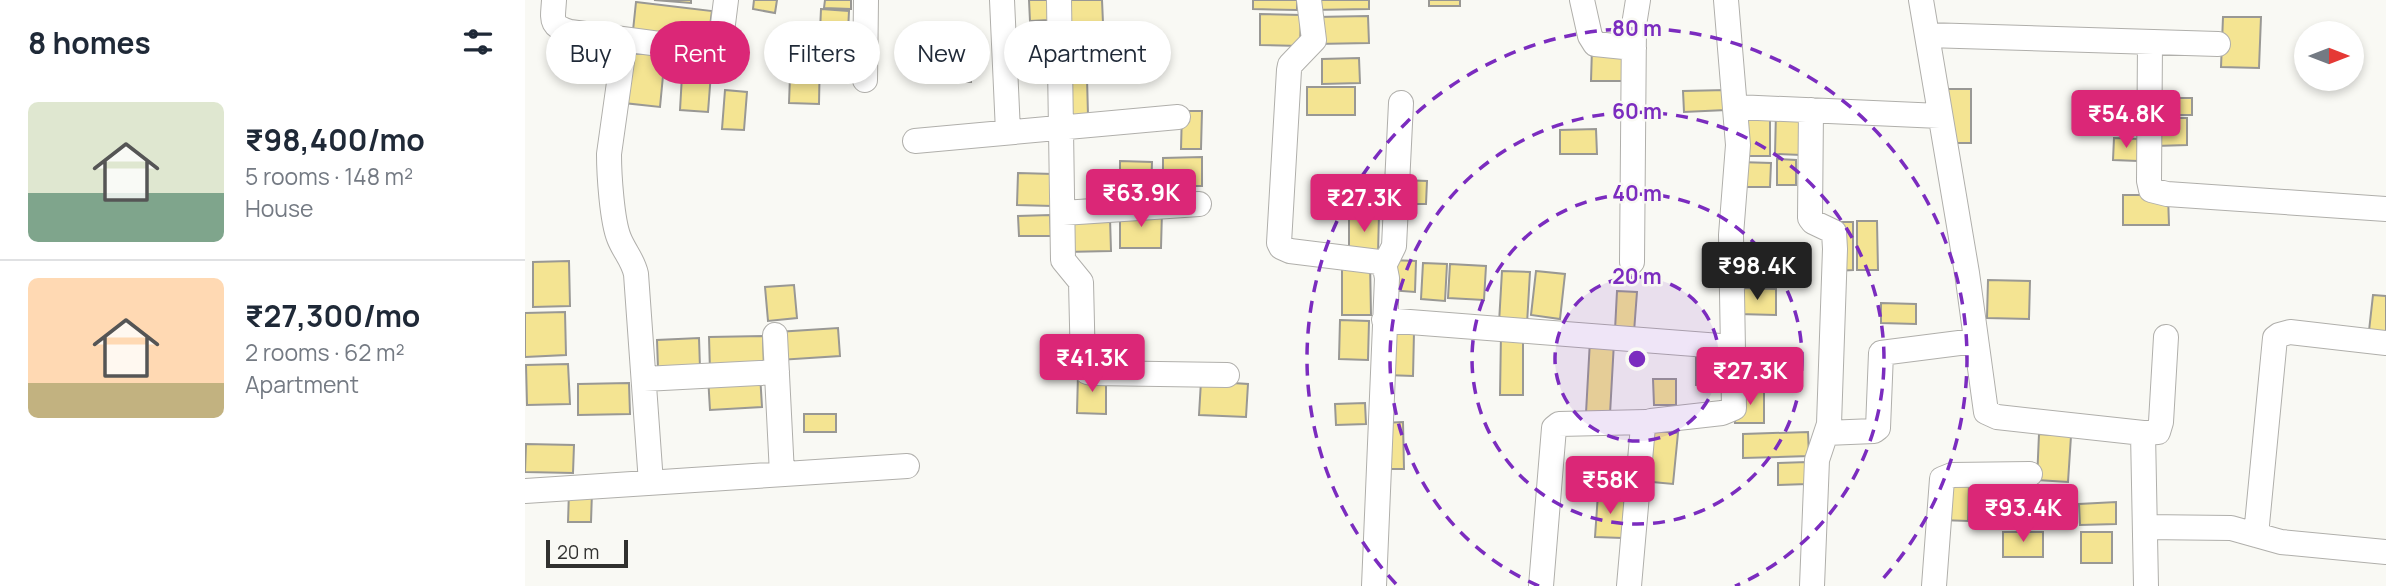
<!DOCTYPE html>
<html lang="en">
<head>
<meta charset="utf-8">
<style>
	:root { --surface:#fff; --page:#f2f2f3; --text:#1f2937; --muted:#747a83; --line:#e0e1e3; --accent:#db2777 }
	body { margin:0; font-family:Manrope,sans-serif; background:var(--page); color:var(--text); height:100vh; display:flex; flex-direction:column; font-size:26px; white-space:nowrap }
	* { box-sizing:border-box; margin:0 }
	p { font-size:23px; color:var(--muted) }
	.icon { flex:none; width:38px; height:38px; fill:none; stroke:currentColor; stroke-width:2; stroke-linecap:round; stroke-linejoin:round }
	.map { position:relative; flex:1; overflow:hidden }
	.panel { display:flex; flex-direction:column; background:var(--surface); width:525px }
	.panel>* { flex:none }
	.top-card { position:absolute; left:21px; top:21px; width:665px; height:63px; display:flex; gap:14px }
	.needle { width:46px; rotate:90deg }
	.buttons { position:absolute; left:1769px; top:21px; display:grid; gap:14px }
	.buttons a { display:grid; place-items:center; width:70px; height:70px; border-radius:50%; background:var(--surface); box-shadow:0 4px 10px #0003; font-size:35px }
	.scale { position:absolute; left:21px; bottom:18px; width:82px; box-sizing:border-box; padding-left:7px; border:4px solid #31312f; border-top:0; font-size:19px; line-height:24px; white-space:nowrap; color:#31312f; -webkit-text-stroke:5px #f9f9f4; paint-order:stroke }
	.price { position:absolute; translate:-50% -60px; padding:0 16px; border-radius:7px; background:var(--accent); color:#fff; font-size:23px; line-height:46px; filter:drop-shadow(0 2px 4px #0008) }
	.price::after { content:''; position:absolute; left:50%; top:42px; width:21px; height:16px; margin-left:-10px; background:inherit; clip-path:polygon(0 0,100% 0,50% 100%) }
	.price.active { background:#222; color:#fff }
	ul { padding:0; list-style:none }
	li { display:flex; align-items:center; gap:21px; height:175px; padding:0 28px }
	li+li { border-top:2px solid var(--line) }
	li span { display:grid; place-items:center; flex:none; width:196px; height:140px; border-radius:10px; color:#555 }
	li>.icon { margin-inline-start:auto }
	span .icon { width:84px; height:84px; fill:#fffc; stroke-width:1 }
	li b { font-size:30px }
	h2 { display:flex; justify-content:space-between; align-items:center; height:84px; padding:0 28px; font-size:30px }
	.pill { padding:0 24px; border-radius:32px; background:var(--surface); box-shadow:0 4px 10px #0003; font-size:24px; line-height:63px }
	.pill.active { background:var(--accent); color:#fff }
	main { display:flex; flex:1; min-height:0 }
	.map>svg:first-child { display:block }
</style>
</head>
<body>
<main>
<section class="panel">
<h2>8 homes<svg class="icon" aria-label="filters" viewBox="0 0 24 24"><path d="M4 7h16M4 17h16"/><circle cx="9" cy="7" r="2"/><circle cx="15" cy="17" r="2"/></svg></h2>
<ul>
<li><span style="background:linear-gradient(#dfe7d0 65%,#7fa58c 0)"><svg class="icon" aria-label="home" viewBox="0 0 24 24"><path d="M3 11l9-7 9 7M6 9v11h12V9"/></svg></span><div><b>₹98,400/mo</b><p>5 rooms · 148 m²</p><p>House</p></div></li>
<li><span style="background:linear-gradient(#ffd9b3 75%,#c2b280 0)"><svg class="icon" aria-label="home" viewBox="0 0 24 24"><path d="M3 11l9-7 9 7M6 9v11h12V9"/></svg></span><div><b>₹27,300/mo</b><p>2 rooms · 62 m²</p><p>Apartment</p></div></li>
</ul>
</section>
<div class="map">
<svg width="1861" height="586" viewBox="0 0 1861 586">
	<rect width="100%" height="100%" fill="#f9f9f4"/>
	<!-- building -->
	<path fill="#f4e492" stroke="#999894" stroke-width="2" d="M129,0H166V3Z
		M229,0H252L250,13L228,9Z
		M300,0H326V9L299,8Z
		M504,0H524V20L505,21Z
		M542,0H577L578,23L543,24Z
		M728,0H772V10L728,9Z
		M786,0H844V9L786,10Z
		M904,0H935V6H904Z
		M111,2L187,11L182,49L107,40Z
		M296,9L324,11L323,32L295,31Z
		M735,14L776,15L775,46L735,45Z
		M843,16L844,43L791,44V17Z
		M1698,17H1736L1734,68L1696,67Z
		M541,30H574L573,67H541Z
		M1067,48H1100L1099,81H1066Z
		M417,49L447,50L446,82L416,81Z
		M104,51L140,55L135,107L99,103Z
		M266,51L295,52L294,104L264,103Z
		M158,58L187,60L183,112L155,110Z
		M834,58L835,83L797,84V59Z
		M537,78H562L563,115L538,116Z
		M782,87H830V115H782Z
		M1421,89H1446V143H1421Z
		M200,90L222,92L219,130L197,129Z
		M1201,90V110L1159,112L1158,91Z
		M1630,98H1667V115H1630Z
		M1594,99L1613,100V131H1594Z
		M657,111H677L676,149H656Z
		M1215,111H1245V156H1214Z
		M1251,112H1278L1276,155L1250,154Z
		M1631,118H1662V145L1631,146Z
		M1071,129L1072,154H1035V130Z
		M1589,138L1614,139L1613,161L1588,160Z
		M677,157V186H638V158Z
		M1252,159L1271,160V185H1252Z
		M595,161L627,162L626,194L595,193Z
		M1214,162L1246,163L1245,187H1214Z
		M493,173L528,174L527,206L492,205Z
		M878,180L902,181L901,204H877Z
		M1598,195H1643L1644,225H1598Z
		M595,210L637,211L636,248H595Z
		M824,213H854L853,255H824Z
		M525,215L526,236H494L493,216Z
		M585,218L586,251L540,252L539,219Z
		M1332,221H1352L1353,270H1332Z
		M1310,222H1328V270L1310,271Z
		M865,260L891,261L890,292L864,290Z
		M44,261L45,306L8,307V262Z
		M817,262H845L846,315H817Z
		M898,263L922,264L920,301L896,299Z
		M925,264L961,266L959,300L923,298Z
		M977,271L1005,272L1002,324L974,323Z
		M1011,271L1040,274L1035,319L1006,315Z
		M1463,280L1505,281L1504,319L1462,318Z
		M269,285L272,318L243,321L240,287Z
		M1214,288L1251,289V315L1213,314Z
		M1092,291L1112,292L1109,332L1090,330Z
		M1848,295L1861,296V332L1844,331Z
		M1356,303L1391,304V324L1356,323Z
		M40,312L41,355L0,357V313Z
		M815,320L844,321L843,360L814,359Z
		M313,328L315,356L254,360L252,332Z
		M863,331L889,332L888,376L861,375Z
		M976,333L998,334V395H975Z
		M238,336L239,370L185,371L184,337Z
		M174,338L175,368L133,369L132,340Z
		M1065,340L1089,342L1085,414L1061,413Z
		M1171,347H1201V385H1171Z
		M43,364L45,404L2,405L1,365Z
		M235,374L237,407L185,410L183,376Z
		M553,374L581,375V414L552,413Z
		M1128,379H1151V405H1129Z
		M676,381L723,384L721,417L674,415Z
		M104,383L105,414L53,415V384Z
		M1211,390L1239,391V423H1210Z
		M840,403L841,424L811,425L810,404Z
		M279,414H311V432H279Z
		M878,422L879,469H856V423Z
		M1122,430L1153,433L1148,484L1117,481Z
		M1283,432L1284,456L1218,458V434Z
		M1514,434L1546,436L1543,482L1512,480Z
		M1,444L49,445L48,473L0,472Z
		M1282,462V484L1253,485V463Z
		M1478,479H1504V517H1478Z
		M1417,480L1444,481L1443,521L1416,520Z
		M44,491L67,492L66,522H43Z
		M1073,494L1100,496L1097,538L1070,537Z
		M1591,502V524L1555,525L1554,504Z
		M1478,532H1518V557H1478Z
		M1556,532H1587V563H1556Z"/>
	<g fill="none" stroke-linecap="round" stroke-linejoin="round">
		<!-- street casing -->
		<g stroke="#b0afab" stroke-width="26">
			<path id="street" d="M29,0C28,19 24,26 45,32L187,51L195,48L201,0
				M477,0L483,132
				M534,0L538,260L556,282L558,367L562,372L567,373L702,375
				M784,0L789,40L765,65L764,70L754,243L756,247L765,251L854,262L860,268L862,278L849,586
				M1057,0L1065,36L1070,44L1109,48
				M1396,0L1442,273L1461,412L1472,417L1618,433L1633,432L1636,422L1641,337
				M1402,35L1693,44
				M100,40L84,154C84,174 87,221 94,238C99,251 108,260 111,274L126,483
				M1625,42L1624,181L1626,190L1642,194L1861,209
				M340,80L341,0
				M1211,107L1415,116
				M1286,110L1285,218L1288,222L1309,232L1310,249L1304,424L1292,460L1287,586
				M390,141L653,117
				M538,213L674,204
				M1107,262L1109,25L1113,0
				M859,266L869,246L876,103
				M859,320L1208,347
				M250,335L257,474
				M119,379L252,372
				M1301,433L1349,431L1353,428L1356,353L1450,341
				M1618,433L1621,586
				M0,491L382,466
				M1620,527L1706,528L1756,542L1861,552
				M1731,535L1750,338L1754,335L1765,332L1861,343
				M1016,586L1029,428L1034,424L1121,422
				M1104,586L1118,426L1126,421L1197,413L1209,408L1206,235L1213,145L1201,0
				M1409,586L1417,479L1427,475L1505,474"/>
		</g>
		<!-- street -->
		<use href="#street" stroke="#fff" stroke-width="24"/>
	</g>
	<!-- distance rings -->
	<circle cx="1112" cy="359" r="82" fill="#7b2cbf" fill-opacity=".12"/>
	<g fill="none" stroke="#7b2cbf" stroke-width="3.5" stroke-dasharray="12 9">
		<circle cx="1112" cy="359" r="82"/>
		<circle cx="1112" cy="359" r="165"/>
		<path d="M1014 586A247 247 0 1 1 1210 586"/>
		<path d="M871 584A330 330 0 1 1 1353 584"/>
	</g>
	<circle cx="1112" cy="359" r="10" fill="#7b2cbf" stroke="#f9f9f4" stroke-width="3.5"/>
	<g font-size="21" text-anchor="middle" font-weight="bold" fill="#7b2cbf" stroke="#f9f9f4" stroke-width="5" stroke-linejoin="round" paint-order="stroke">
		<text x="1112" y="36">80 m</text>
		<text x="1112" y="119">60 m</text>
		<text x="1112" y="201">40 m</text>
		<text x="1112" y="284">20 m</text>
	</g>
</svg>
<div class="buttons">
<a><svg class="needle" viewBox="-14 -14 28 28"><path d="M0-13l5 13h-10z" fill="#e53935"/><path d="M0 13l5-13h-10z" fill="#747a83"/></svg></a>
</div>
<div class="scale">20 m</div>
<b class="price" style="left:1601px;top:150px">₹54.8K</b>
<b class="price" style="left:616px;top:229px">₹63.9K</b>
<b class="price" style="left:839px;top:234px">₹27.3K</b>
<b class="price active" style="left:1232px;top:302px">₹98.4K</b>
<b class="price" style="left:567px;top:394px">₹41.3K</b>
<b class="price" style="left:1225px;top:407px">₹27.3K</b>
<b class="price" style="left:1085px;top:516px">₹58K</b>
<b class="price" style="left:1498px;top:544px">₹93.4K</b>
<div class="top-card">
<a class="pill">Buy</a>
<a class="pill active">Rent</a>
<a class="pill">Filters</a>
<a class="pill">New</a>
<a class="pill">Apartment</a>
</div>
</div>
</main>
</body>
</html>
